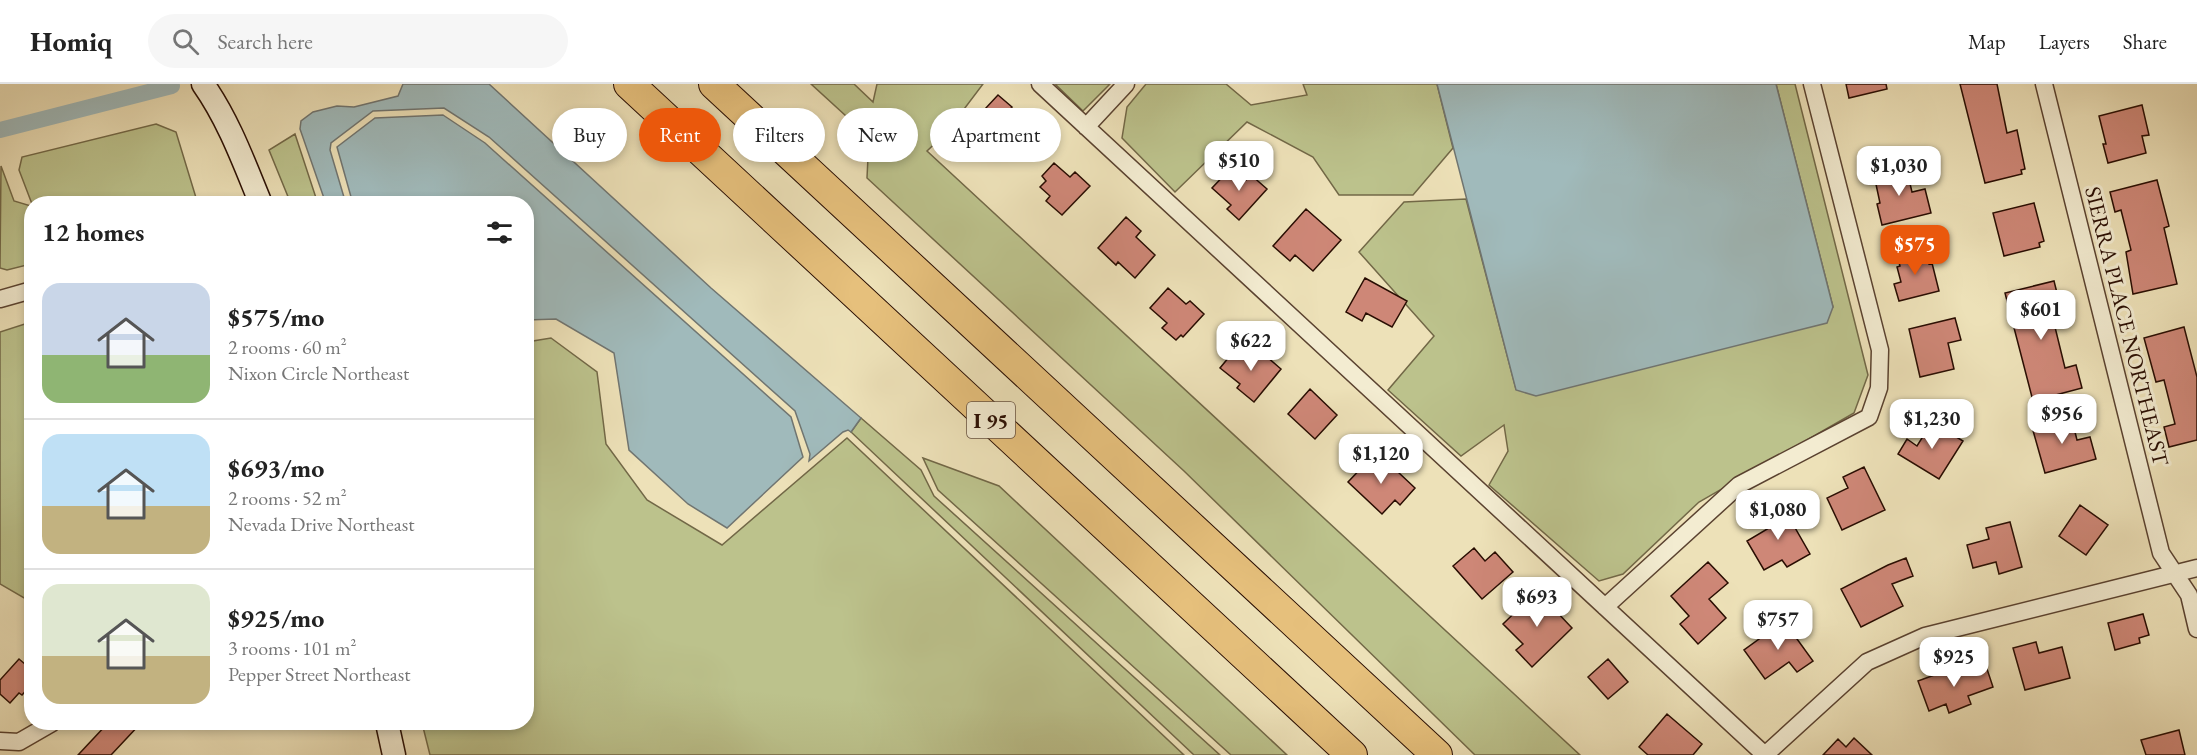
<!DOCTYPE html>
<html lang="en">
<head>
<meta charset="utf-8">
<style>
	:root { --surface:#fff; --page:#f6f6f6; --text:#222; --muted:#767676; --line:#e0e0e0; --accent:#ea580c }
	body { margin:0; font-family:"EB Garamond",serif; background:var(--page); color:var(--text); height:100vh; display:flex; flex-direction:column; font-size:22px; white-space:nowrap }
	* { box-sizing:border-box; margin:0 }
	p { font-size:20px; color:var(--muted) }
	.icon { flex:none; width:33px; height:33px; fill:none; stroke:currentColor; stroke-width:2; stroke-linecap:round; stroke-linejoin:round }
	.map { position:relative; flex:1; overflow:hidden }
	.sheet { position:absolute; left:24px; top:112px; width:510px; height:534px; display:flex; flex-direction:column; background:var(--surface); border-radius:24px; box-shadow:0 3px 9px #0003 }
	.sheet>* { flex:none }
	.banner { position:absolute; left:552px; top:24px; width:570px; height:54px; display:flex; gap:12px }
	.price { position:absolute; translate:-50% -51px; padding:0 14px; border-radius:12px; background:#fff; color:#222; font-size:20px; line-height:39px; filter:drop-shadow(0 2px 3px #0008) }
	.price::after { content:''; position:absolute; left:50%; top:36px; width:18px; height:14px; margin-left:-9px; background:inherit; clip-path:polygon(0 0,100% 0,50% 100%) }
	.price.current { background:var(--accent); color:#fff }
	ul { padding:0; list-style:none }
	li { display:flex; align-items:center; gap:18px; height:150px; padding:0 18px }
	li+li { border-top:2px solid var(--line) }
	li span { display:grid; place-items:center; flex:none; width:168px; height:120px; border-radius:18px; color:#555 }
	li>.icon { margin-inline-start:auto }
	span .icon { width:72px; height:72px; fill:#fffc; stroke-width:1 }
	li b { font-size:26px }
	h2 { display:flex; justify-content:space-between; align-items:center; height:72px; padding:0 18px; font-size:26px }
	.tag { padding:0 21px; border-radius:27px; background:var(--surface); box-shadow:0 3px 9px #0003; font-size:21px; line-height:54px }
	.tag.current { background:var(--accent); color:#fff }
	header { display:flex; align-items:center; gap:36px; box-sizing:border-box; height:84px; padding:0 30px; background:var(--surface); border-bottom:2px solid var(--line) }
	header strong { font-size:28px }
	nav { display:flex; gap:33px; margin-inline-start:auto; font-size:21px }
	.search { width:420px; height:54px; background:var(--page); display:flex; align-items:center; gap:15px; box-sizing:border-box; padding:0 21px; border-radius:33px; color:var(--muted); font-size:22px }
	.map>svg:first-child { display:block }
</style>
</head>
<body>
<header>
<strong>Homiq</strong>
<div class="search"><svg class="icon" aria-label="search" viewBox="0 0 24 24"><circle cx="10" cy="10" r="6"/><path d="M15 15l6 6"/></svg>Search here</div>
<nav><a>Map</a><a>Layers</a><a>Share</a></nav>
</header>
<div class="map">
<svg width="2197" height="671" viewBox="0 0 2197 671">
	<rect width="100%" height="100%" fill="#ede1b8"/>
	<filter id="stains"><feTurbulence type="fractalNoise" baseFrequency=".00333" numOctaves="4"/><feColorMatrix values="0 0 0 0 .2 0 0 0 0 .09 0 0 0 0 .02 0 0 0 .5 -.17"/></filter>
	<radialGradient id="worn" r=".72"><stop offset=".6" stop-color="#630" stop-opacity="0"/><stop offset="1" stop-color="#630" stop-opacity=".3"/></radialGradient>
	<!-- green -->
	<path fill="#bcc28c" stroke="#726847" stroke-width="1.5" d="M811,0H854L873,18L877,0H983L946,49L927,67L1580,671H1475L1184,387L867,94L869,53Z
		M1055,0H1110L1083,27Z
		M1146,0H1226L1251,21L1307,11L1303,0H1437L1453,64L1413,111H1339L1313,73L1247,38L1175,108L1122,54L1127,23Z
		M1776,0H1795L1868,291L1854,329L1699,418L1623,490L1599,497L1489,401L1508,367L1504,341L1461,372L1388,306L1434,252L1359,168L1404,118L1466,115L1516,305L1833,223Z
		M156,40L176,48L197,117L196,120H32L19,86L22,73Z
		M295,50L318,120H291L269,66Z
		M1,82L14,117L31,122V180L7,186L0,184Z
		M31,238H32L31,518L0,500V248Z
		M551,254L597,288L606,360L647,416L722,461L847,354L1184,671H430L422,639H526L527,258Z
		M861,334L921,386L934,412L1220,671H1194L851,348Z
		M923,374L999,402L1287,671H1231L938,406Z"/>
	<!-- water -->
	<path fill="#a0babb" stroke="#707571" stroke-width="1.5" d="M403,0H489L711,204L861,334L851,348L848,346L843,348L809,377L810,370L795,327L489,53L444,24L373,27L331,59L330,66L346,120H326L300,45L301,37L313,28L337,22L354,23L398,12Z
		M1437,0H1776L1833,223L1827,239L1536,312L1516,306Z
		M443,31L485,59L791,333L803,373L727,444L688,420L629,366L614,269L556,235L527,236L526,120H353L337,63L375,34Z"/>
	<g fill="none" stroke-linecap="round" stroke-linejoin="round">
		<!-- canal -->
		<path stroke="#a0babb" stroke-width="16" d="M0,46L172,2"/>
	</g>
	<!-- building -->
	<path fill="#ce8777" stroke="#290d02" stroke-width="1.5" d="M1846,0H1886L1887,5L1849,14Z
		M1960,0H1997L2007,49L2017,46L2025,85L2021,86L2022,90L1985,99Z
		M998,11L1012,23L1003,33L1021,50L1003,70L991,59L985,65L971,52L977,45L974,42L987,28L984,26Z
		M2142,21L2149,51L2142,52L2146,69L2108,79L2103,60H2106L2099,32Z
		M1054,79L1070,93L1075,88L1090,102L1062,131L1046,117L1050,112L1040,103L1046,97L1042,92Z
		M1232,83L1246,96L1251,91L1267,105L1239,136L1227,125L1231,121L1212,104Z
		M1906,83L1912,108L1925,105L1931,129L1882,141L1877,120L1880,119L1874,91Z
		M2157,96L2169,142L2164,144L2177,200L2133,210L2126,168L2131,166L2121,126L2115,128L2110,108Z
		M2034,119L2044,157L2039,159L2040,163L2004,172L1993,129Z
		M1306,125L1341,156L1313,187L1295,171L1290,177L1273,162Z
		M1126,133L1141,147L1136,153L1155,171L1135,194L1118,178L1116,181L1098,164Z
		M1925,164L1929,180L1932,179L1939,207L1899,217L1894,200L1901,198L1897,183L1900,182L1897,171Z
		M1365,194L1407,217L1392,243L1366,229L1362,237L1346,228Z
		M2054,197L2059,217L2054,218L2058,238L2054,239L2065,284L2076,281L2082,304L2033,317L2005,209Z
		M1168,204L1186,220L1190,217L1204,230L1183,253L1181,251L1176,256L1162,244L1167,239L1150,224Z
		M1955,234L1961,256L1948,259L1954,285L1920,293L1909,245Z
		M2184,243L2197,293V356L2169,363L2164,343L2175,340L2164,296L2156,298L2144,254Z
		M1239,261L1254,272L1259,266L1281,285L1254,318L1237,304L1240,300L1220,284Z
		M1310,305L1337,331L1315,355L1288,330Z
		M2071,332L2077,356L2090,353L2096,375L2045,389L2032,343Z
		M1932,338L1963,357L1939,395L1898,370L1907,355L1917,362Z
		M1381,372L1415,404L1400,421L1395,416L1382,430L1348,398L1368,377L1373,381Z
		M1864,383L1885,426L1842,446L1827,414L1848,404L1843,393Z
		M1782,421L1810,470L1787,483L1782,476L1764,486L1747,457L1769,444L1762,432Z
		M2080,421L2108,441L2086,471L2059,452Z
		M2010,438L2022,483L1999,490L1996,478L1973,484L1967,461L1989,455L1986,444Z
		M1474,464L1485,477L1495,468L1513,488L1482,515L1453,482Z
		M1906,474L1913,492L1892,500L1903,522L1861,543L1841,505L1888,481Z
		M1708,478L1728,499L1709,515L1726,534L1698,560L1680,540L1689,532L1671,512Z
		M1537,507L1572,544L1532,583L1516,566L1523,560L1503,540Z
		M2143,530L2149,551L2139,554L2140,559L2115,566L2108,539Z
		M1784,537L1813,577L1797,588L1789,578L1765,595L1744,566Z
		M2036,558L2039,569L2062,563L2070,594L2025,606L2013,564Z
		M19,575L32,586V600L22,611L19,609L10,619L0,610V596Z
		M1608,575L1628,598L1608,615L1588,593Z
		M1967,579L1971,591L1987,585L1993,603L1968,612L1971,620L1949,629L1946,620L1929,627L1918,597Z
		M1667,630L1702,660L1693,671H1648L1639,663Z
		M108,639H141L111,671H78Z
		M2179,646L2185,671H2146L2141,656Z
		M1854,654L1872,671H1823L1838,655L1846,663Z"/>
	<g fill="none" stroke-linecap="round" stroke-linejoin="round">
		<!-- street casing -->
		<g stroke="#5a4230" stroke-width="19">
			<path id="street" d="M1040,0L1765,671
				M2044,0L2161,469L2189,511L2197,545
				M1086,43L1126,0
				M0,215L32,206
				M1605,523L1739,401L1869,333L1879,304L1880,266L1812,0
				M0,657L19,658L52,639
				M1765,671L1867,578L1925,552L2197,484"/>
		</g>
		<!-- secondary casing -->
		<g stroke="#290d02" stroke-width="25">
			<path id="secondary" d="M203,0C229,37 244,79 261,120
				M387,639L394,671"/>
		</g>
		<!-- highway casing -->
		<g stroke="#290d02" stroke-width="32">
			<path id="highway" d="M629,0L1352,671
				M714,0L1437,671"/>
		</g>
		<!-- street -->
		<use href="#street" stroke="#f3ecd1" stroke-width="16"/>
		<!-- secondary -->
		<use href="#secondary" stroke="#f3ecd1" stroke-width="22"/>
		<!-- highway -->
		<use href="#highway" stroke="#e6c07c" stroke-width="30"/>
	</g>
	<g text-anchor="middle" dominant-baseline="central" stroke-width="6" stroke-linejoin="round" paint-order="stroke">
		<!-- shield labels -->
		<rect fill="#f3ecd1" stroke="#665040" stroke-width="1.5" x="967" y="318" width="48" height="36" rx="4.5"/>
		<g font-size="21" font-weight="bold" fill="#290d02">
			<text x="991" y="336">I 95</text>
		</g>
		<!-- street labels -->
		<g font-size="22" fill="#290d02" stroke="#f3ecd1">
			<text transform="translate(2127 242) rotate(76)">SIERRA PLACE NORTHEAST</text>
		</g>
	</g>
	<rect width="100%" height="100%" filter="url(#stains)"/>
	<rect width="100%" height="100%" fill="url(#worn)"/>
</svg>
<b class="price" style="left:1239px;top:108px">$510</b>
<b class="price" style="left:1899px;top:113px">$1,030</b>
<b class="price current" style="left:1915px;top:192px">$575</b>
<b class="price" style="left:2041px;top:257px">$601</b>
<b class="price" style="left:1251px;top:288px">$622</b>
<b class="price" style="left:2062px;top:361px">$956</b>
<b class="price" style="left:1932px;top:366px">$1,230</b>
<b class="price" style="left:1381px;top:401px">$1,120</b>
<b class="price" style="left:1778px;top:457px">$1,080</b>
<b class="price" style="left:1537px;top:544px">$693</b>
<b class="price" style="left:1778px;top:567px">$757</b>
<b class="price" style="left:1954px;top:604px">$925</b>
<div class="banner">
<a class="tag">Buy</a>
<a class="tag current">Rent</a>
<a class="tag">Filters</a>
<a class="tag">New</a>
<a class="tag">Apartment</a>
</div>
<section class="sheet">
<h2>12 homes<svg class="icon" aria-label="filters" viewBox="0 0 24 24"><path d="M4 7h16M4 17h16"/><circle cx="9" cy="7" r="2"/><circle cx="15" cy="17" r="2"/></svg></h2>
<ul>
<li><span style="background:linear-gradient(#c9d6e8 60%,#8fb573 0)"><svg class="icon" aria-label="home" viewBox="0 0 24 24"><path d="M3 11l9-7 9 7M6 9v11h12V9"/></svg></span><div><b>$575/mo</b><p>2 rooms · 60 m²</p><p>Nixon Circle Northeast</p></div></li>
<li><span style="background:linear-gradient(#bfe0f5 60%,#c2b280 0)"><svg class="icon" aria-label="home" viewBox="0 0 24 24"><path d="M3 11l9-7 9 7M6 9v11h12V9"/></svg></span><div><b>$693/mo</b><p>2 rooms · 52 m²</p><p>Nevada Drive Northeast</p></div></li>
<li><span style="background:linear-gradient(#dfe7d0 60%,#c2b280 0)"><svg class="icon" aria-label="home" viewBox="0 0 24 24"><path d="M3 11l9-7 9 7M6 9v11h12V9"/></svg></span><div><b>$925/mo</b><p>3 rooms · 101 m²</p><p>Pepper Street Northeast</p></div></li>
</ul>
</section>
</div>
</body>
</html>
